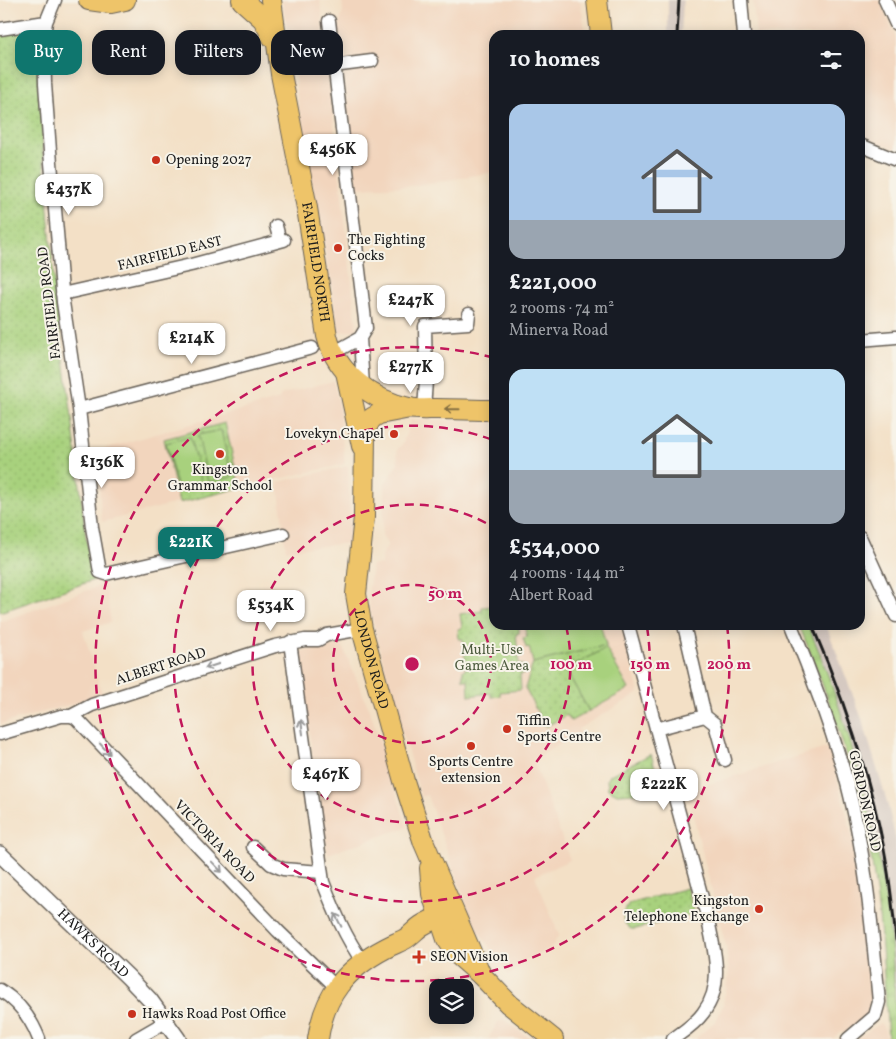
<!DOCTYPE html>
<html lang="en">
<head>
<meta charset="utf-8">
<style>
	:root { --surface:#171b24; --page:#242831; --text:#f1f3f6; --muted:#9ea1a6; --accent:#0f766e }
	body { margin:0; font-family:Vollkorn,serif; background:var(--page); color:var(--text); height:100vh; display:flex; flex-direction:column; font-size:19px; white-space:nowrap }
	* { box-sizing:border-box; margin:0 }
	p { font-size:16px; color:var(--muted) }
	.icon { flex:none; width:28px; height:28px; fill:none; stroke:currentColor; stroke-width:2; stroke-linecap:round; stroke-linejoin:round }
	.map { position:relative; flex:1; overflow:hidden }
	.details { position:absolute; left:489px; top:30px; width:376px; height:600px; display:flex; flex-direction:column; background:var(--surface); border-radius:15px; box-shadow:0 2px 12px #0003 }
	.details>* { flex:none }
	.hud { position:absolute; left:15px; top:30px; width:399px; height:45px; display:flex; gap:10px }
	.controls { position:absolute; left:429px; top:979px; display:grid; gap:10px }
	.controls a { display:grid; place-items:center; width:45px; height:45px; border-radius:10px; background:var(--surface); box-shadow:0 2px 12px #0003; font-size:25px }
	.price { position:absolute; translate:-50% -42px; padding:0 11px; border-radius:10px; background:#fff; color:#222; font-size:16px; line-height:32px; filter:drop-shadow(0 1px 2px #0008) }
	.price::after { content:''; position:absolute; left:50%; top:30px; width:15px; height:11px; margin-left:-8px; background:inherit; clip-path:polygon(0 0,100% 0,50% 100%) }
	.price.on { background:var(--accent); color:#fff }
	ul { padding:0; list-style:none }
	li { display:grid; align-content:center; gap:10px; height:265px; padding:0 20px }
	li span { display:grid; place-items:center; height:155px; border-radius:15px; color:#555 }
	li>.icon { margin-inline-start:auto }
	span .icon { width:90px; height:90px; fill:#fffc; stroke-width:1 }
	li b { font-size:21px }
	h2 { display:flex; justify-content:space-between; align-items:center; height:60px; padding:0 20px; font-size:21px }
	.tag { padding:0 18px; border-radius:15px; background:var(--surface); box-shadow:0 2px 12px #0003; font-size:18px; line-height:45px }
	.tag.on { background:var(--accent); color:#fff }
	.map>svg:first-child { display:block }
</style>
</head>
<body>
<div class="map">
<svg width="896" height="1039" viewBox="0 0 896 1039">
	<defs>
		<pattern id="grass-tufts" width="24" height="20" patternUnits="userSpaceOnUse" patternTransform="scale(1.25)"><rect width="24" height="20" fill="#a8d17d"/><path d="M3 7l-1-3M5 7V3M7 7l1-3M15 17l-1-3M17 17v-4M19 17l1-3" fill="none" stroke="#90b36b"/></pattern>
		<pattern id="park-dots" width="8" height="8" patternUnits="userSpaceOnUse" patternTransform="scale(1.25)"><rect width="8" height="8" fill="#a8d17d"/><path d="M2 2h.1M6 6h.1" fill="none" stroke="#90b36b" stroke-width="1.8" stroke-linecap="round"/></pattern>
	</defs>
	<rect width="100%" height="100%" fill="#f7f3e8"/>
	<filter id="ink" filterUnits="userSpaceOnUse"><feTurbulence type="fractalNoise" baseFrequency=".02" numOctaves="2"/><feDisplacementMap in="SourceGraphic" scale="10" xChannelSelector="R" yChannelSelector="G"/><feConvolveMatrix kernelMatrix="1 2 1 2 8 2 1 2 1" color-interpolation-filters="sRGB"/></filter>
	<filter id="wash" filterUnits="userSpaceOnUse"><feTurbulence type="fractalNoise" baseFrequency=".0096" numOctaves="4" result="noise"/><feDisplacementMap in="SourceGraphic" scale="20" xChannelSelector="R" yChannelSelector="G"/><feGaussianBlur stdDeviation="1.12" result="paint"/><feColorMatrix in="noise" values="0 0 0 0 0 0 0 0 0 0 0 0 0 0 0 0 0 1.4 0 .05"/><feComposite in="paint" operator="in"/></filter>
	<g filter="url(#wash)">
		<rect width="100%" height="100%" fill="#f3e0c6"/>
		<!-- built -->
		<path fill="#f2d5bd" d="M281,0H320L357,330L339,332L326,255L300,118L292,51Z
			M342,0H415L421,3L436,4L460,0H580L586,35H494V172L412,186L357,188L338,28L343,11Z
			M753,0H880L896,38V149L871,140L860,134V35H756Z
			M333,381L338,399L345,464L220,492L102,522L96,451L280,399V395Z
			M411,420L494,421V625H621L639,693L578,729L581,733L533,759L570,860L535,876L559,935L551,948L527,959L509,975L474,925L427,795L421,797L396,710L370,611L368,596L372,565L382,564L381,556L388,545L382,536L385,483L398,463L397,450L403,443Z
			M348,466L350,527L348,543L286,550L278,482Z
			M105,584L111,622L83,631L103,696L0,724V622Z
			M342,645L370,711L407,827L328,854L297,652Z
			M829,747L853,840L873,1004L871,1012L845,1035L840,1031L833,1039H695L716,1021L723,1005L729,972L726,947L687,791Z
			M504,1020L531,1039H488L498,1022Z
			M881,1023L885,1031L886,1039H856Z"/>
		<!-- railway -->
		<path fill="#cfc1ba" d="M668,0H683L681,35H668Z
			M808,625H826L862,719L887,802L896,840V994L889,927L879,856L853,749L819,652Z"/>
		<!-- grass -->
		<path fill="url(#grass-tufts)" stroke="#62764c" d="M799,625H808C863,755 896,897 896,1039H888C884,974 881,910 869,846C854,769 829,697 799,625Z"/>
		<!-- park -->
		<path fill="url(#park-dots)" stroke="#62764c" d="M20,29L31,32L38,36L43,153L56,303L72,417L86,538L94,580L0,612V34Z
			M225,423L240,488L179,503L164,439Z
			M492,606L494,611V625H519V633L516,634L519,665H523L524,674H520L521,690L500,692V696L491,697V693L469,696L468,680H463V670L466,669L463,639H459L458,629L462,628L460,614L482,611V607Z
			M606,645V648L566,670L589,711L571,721L567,715L545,727L525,688L533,663Z
			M651,754L662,792L617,794L608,789L607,779L610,775Z
			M687,888L694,914L636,929H631C620,921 622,915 629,904Z"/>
		<!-- pitch -->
		<path fill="#a8d17d" stroke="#62764c" d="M221,430L232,477L208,482L198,435Z
			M190,437L202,484L178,490L166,443Z
			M524,625H604L601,627L606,645L533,663L529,647L526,648L523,638L527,637Z
			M606,648L629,689L589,711L566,670Z"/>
	</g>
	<g filter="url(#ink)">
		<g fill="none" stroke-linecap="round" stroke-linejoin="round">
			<!-- minor casing -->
			<g stroke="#676158" stroke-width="15">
				<path id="minor" d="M55,0L46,22L44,36L45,84L50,151L63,302L79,409L92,527L100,572L106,574L283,534
					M741,0L744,35
					M885,0L896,24
					M329,21L366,328L360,338L333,353
					M0,29L46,22
					M333,66L372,61
					M860,145L896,160
					M276,226L280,241
					M62,294L191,265L284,240
					M360,338L363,386
					M860,340L896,337
					M79,409L312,348
					M424,409L426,381L425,326L468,323L469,314
					M860,537L896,616
					M628,625L707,916C714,948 725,985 703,1013C695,1024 684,1031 673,1039
					M684,625L705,716L715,724L725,760
					M791,625C811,673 829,722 844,772C865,847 872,926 879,1002L875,1016L848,1039
					M290,642L323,882C334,910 345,937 363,962
					M71,716L76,718L278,931L337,988
					M656,729L705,716
					M0,734L61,716H71L92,705L275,646L305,640H318L327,635L362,629
					M253,847L271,864L283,869L321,872
					M0,990C19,1002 31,1018 39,1039
					M136,1039L167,1021"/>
			</g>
			<!-- tertiary casing -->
			<g stroke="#676158" stroke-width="18">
				<g id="tertiary">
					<path id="s1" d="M0,854L128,977L150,1000L178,1039"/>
				</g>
			</g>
			<!-- primary casing -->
			<g stroke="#676158" stroke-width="22">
				<g id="primary">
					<path d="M89,0L111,3L125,0"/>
					<path d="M242,0L263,19L273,38"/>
					<path id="s2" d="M271,0L281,74L307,208L327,336C336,373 373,401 409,408C418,410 428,409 436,409C455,409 475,410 494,410"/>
					<path d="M597,0L601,35"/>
					<path d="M346,372L362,446"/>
					<path id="s3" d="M410,408L379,414L372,418L367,426L365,434L364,517L356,594L362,629L404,781L424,843L481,975"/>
					<path d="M430,868L432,894L447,939L457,954L481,975L509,1004L553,1039"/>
					<path d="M318,1039C324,995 346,969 386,948C391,945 397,943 403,940C410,937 415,930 421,926C430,920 442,916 452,912"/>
				</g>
			</g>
			<!-- minor -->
			<use href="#minor" stroke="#fff" stroke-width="12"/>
			<!-- tertiary -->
			<use href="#tertiary" stroke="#fff" stroke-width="15"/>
			<!-- primary -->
			<use href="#primary" stroke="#eec469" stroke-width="20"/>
			<!-- rail -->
			<path stroke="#1c1c1c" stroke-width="3" d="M677,35L679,0
				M812,625C843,697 869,773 884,849C890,879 893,910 896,940"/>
		</g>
		<!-- one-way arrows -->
		<defs><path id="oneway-shaft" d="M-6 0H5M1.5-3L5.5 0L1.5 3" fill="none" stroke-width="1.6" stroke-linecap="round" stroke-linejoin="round" transform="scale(1.25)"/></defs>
		<use stroke="#857042" href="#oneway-shaft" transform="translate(452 409) rotate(-179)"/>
		<g stroke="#999">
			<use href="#oneway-shaft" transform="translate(212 666) rotate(162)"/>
			<use href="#oneway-shaft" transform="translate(302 727) rotate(-98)"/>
			<use href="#oneway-shaft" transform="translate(105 749) rotate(47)"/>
			<use href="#oneway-shaft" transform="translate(217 867) rotate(46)"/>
			<use href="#oneway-shaft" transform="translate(338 920) rotate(-117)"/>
		</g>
	</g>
	<!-- distance rings -->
	<g fill="none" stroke="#c2185b" stroke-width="2.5" stroke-dasharray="9 6">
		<circle cx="412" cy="664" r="79"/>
		<path d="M566 626A159 159 0 1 1 493 527"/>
		<path d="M647 627A238 238 0 1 1 493 440"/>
		<path d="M727 625A317 317 0 1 1 491 357"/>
	</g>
	<!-- markers -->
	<g fill="#c8321e" stroke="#f7f3e8" stroke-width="2">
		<circle cx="156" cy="160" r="5"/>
		<circle cx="338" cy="248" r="5"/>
		<circle cx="394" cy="434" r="5"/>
		<circle cx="220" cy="454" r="5"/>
		<circle cx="507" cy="729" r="5"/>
		<circle cx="471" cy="746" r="5"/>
		<circle cx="759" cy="909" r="5"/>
		<path d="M416.5 949.5h5v5h5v5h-5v5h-5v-5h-5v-5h5z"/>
		<circle cx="132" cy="1014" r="5"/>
	</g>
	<g text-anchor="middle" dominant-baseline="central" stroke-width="4" stroke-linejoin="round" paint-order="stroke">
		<!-- poi labels -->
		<g font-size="14" fill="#1c1c1c" stroke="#f7f3e8" text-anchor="start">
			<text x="166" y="160">Opening 2027</text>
			<text x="348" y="240">The Fighting<tspan x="348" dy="16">Cocks</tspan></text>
			<text x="384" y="434" text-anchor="end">Lovekyn Chapel</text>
			<text x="220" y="470" text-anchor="middle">Kingston<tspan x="220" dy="16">Grammar School</tspan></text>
			<text x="517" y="721">Tiffin<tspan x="517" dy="16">Sports Centre</tspan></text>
			<text x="471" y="762" text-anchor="middle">Sports Centre<tspan x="471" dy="16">extension</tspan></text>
			<text x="749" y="901" text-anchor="end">Kingston<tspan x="749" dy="16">Telephone Exchange</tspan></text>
			<text x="430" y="957">SEON Vision</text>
			<text x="142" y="1014">Hawks Road Post Office</text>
		</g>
		<!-- street labels -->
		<g font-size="14" fill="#1c1c1c" stroke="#f7f3e8">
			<text transform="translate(170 254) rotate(-14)">FAIRFIELD EAST</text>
			<text stroke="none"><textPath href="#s2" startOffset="266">FAIRFIELD NORTH</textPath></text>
			<text transform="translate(50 303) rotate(-97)">FAIRFIELD ROAD</text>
			<text stroke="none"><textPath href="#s3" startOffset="285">LONDON ROAD</textPath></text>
			<text transform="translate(161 667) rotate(-18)">ALBERT ROAD</text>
			<text transform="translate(864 801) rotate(77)">GORDON ROAD</text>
			<text transform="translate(214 842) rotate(46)">VICTORIA ROAD</text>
			<text stroke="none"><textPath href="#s1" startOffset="129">HAWKS ROAD</textPath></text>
		</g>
		<!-- park labels -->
		<g font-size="14" fill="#4d5b3e" stroke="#f7f3e8">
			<text x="492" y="650">Multi-Use<tspan x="492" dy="16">Games Area</tspan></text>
		</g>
	</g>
	<circle cx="412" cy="664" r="8" fill="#c2185b" stroke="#f7f3e8" stroke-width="2.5"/>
	<g font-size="15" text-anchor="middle" font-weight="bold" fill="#c2185b" stroke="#f7f3e8" stroke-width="4" stroke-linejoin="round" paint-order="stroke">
		<text x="445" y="598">50 m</text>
		<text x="571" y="669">100 m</text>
		<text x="650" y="669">150 m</text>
		<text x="729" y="669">200 m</text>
	</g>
</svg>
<div class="controls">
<a><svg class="icon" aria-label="layers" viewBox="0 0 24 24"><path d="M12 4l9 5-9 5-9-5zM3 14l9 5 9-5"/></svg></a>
</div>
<b class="price" style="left:333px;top:176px">£456K</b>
<b class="price" style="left:69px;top:216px">£437K</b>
<b class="price" style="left:411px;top:327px">£247K</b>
<b class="price" style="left:192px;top:365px">£214K</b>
<b class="price" style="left:411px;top:394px">£277K</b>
<b class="price" style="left:102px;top:489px">£136K</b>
<b class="price on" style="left:191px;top:569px">£221K</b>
<b class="price" style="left:271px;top:632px">£534K</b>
<b class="price" style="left:326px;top:801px">£467K</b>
<b class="price" style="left:664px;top:811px">£222K</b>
<div class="hud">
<a class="tag on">Buy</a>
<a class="tag">Rent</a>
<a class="tag">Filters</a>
<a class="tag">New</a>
</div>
<section class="details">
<h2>10 homes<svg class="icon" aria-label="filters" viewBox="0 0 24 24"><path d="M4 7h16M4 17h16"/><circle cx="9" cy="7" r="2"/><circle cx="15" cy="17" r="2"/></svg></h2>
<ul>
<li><span style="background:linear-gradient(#a9c7e8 75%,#9aa5b1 0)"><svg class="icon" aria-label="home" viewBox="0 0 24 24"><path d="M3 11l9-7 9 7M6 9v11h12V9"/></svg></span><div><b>£221,000</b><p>2 rooms · 74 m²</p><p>Minerva Road</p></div></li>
<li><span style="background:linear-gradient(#bfe0f5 65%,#9aa5b1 0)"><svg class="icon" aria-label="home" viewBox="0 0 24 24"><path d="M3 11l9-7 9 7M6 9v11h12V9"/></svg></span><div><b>£534,000</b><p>4 rooms · 144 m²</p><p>Albert Road</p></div></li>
</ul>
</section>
</div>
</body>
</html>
